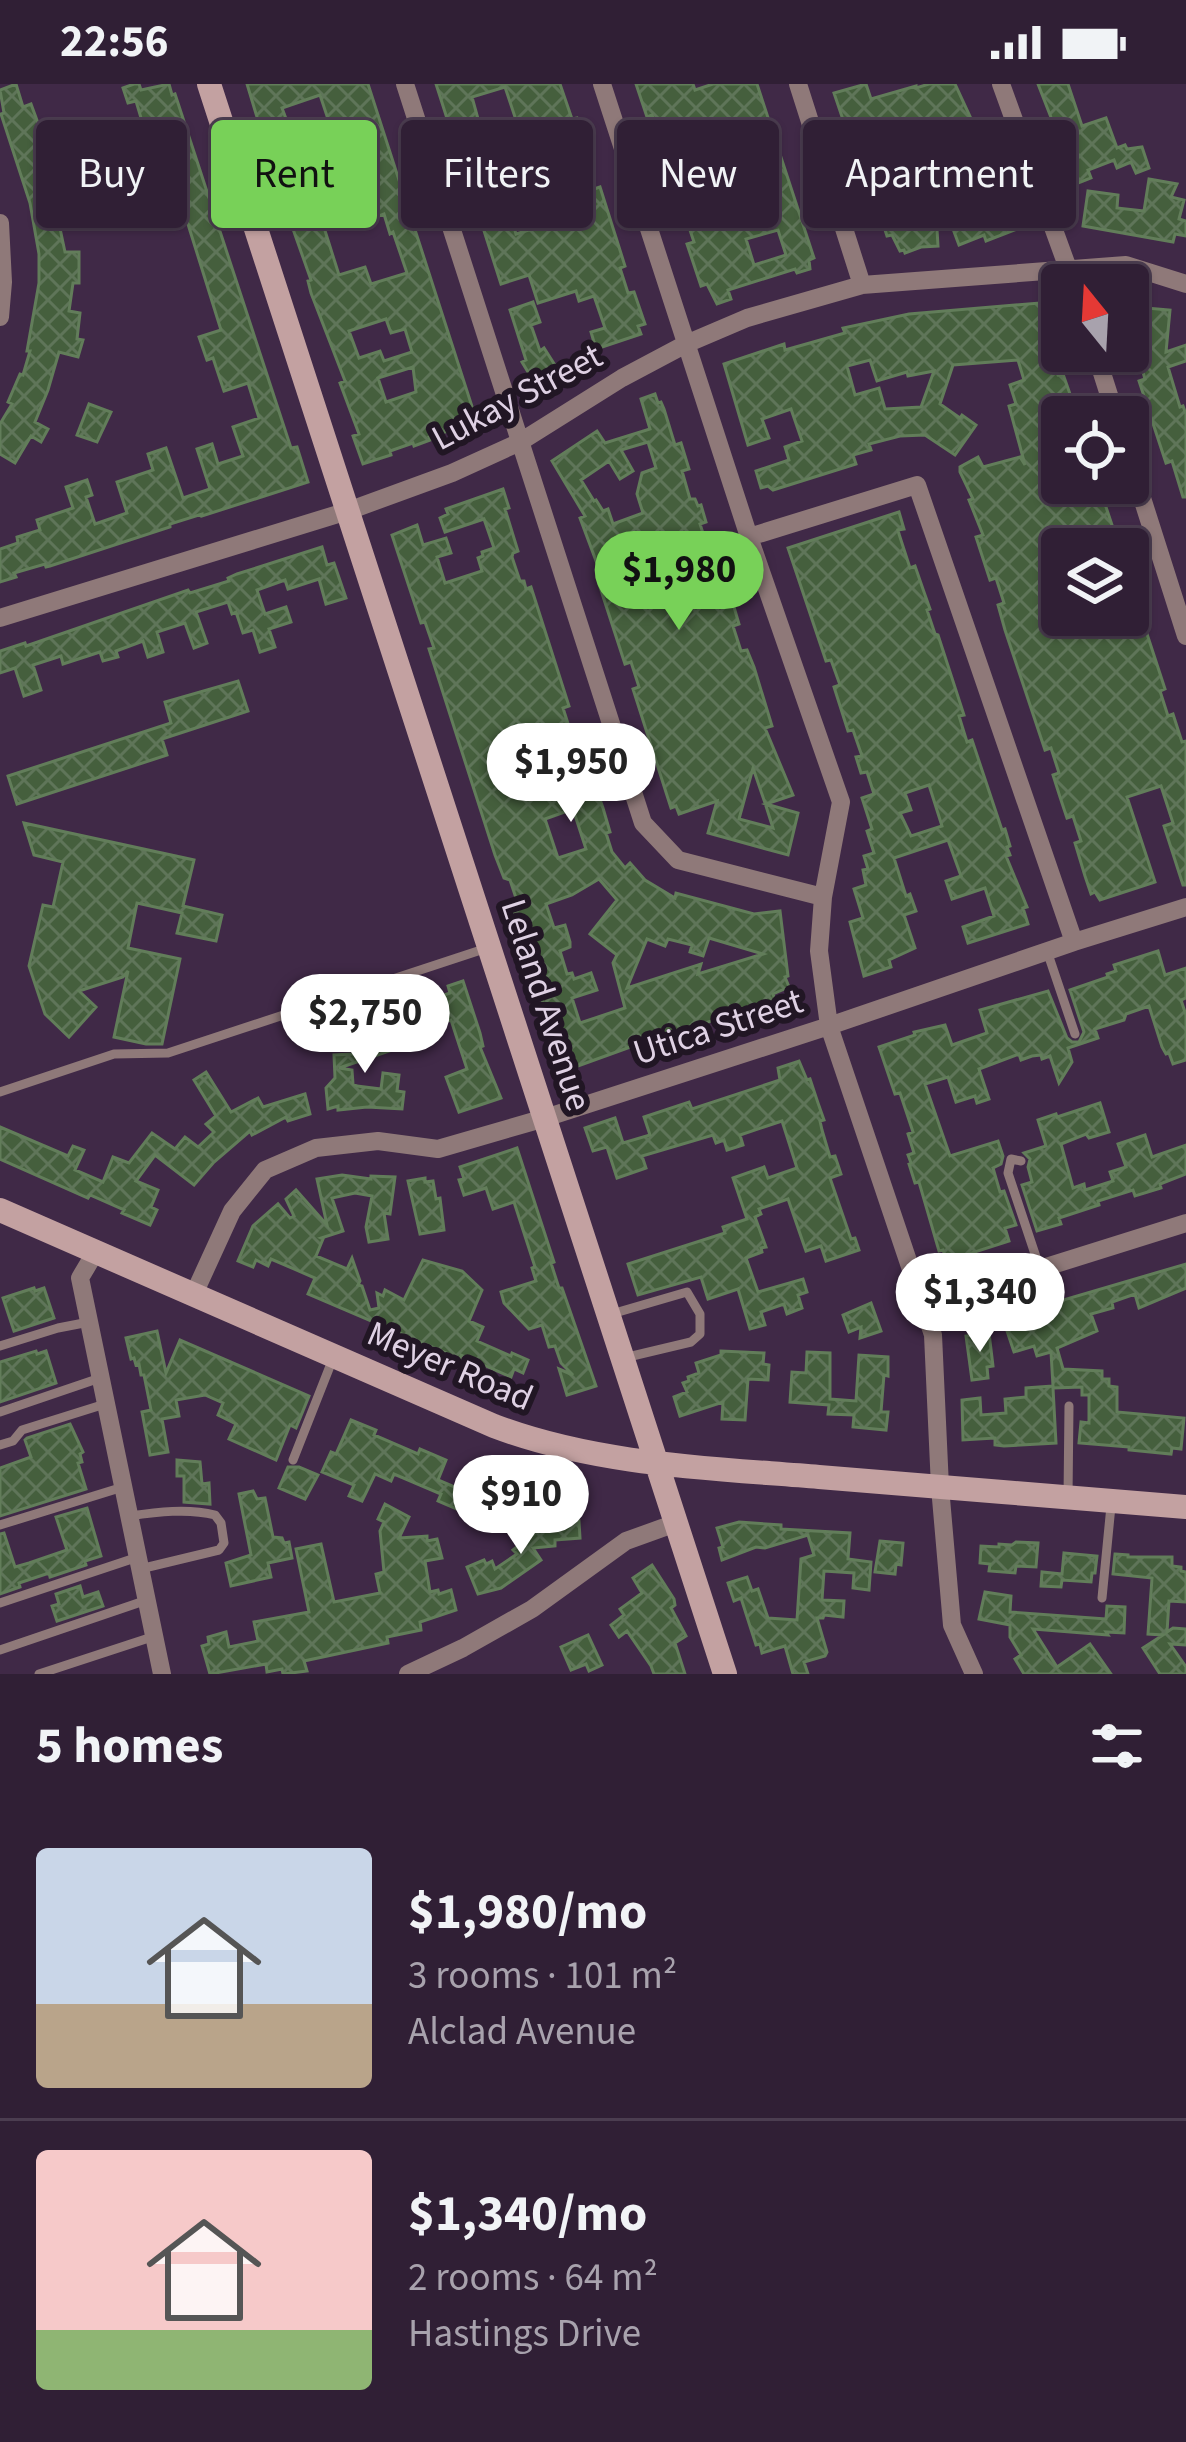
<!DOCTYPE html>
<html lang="en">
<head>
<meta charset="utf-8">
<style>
	:root { --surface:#301f35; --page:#38273d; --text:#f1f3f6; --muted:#a8a2ad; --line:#4b3d50; --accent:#78d158 }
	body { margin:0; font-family:"Source Sans 3",sans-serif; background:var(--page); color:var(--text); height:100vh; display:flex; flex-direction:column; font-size:45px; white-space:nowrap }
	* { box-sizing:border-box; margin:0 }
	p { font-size:39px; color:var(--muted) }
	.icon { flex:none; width:66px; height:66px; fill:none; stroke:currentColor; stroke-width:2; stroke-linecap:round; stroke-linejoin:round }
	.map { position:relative; height:1590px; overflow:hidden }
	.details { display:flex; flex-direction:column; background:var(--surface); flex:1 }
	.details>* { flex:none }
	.hud { position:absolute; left:36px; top:36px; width:1116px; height:108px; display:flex; gap:24px }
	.needle { width:78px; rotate:342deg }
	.tools { position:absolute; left:1041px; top:180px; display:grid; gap:24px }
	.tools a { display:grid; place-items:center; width:108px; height:108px; border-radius:12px; background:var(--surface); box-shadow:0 3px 9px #0004,0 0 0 3px var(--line); font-size:60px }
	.price { position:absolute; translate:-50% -102px; padding:0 27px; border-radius:42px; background:#fff; color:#222; font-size:39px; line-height:78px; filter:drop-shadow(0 3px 6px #0008) }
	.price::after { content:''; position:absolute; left:50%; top:72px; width:36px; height:27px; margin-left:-18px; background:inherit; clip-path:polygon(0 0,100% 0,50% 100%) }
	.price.active { background:var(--accent); color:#111 }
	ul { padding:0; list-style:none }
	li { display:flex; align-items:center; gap:36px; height:300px; padding:0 36px }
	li+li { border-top:3px solid var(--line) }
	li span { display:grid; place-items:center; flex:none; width:336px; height:240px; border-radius:12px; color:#555 }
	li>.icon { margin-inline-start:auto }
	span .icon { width:144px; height:144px; fill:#fffc; stroke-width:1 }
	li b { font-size:51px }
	h2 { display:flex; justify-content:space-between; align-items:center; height:144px; padding:0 36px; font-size:51px }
	.pill { padding:0 42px; border-radius:12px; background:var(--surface); box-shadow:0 3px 9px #0004,0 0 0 3px var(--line); font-size:42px; line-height:108px }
	.pill.active { background:var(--accent); color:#111 }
	.status { display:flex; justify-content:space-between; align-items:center; height:84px; padding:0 60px; background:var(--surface); direction:ltr }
	.status svg { height:33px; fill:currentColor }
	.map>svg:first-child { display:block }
</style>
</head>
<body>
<div class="status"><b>22:56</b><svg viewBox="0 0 49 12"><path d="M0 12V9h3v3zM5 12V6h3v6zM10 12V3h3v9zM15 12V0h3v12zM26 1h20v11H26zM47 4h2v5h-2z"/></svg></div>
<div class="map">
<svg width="1186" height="1590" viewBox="0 0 1186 1590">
	<defs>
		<pattern id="building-cross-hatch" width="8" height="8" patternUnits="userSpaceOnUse" patternTransform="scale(3)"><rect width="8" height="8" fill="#455f3d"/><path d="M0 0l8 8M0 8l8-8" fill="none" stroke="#5f7559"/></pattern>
	</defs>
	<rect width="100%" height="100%" fill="#402947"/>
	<!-- building -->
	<path fill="url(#building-cross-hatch)" stroke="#627d5a" stroke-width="3" fill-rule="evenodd" d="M16,0L23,23L31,20L42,50L56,46L63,67L47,72L55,97L41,102L53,136L58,135L65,168H79V199H73L69,227L80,229L77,255L83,256L78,273L59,268L48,306L35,338L48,345L41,358L31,352L15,379L0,370V340L12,320L8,318L20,290L23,291L30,267H27L39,199V170L30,119L1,30L4,29L0,6Z
		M134,0H139L141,6L169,0L172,11L175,10L291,364L297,363L308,398L202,432V430L170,440V443L50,482L46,483L45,480L14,489L16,493L0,498V465L18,459L17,453L40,446L37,436L73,424L66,403L87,396L92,411L86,413L95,440L127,429L117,398L153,386L148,370L166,364L183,414L210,405L197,365L212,360L218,380L243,372L233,343L259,334L248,299L224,307L213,274L207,276L199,253L221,246L187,137L166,144L162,129L178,124L171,101L136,111L130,92L168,80L160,56L129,66L124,50L144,44L136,17L128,19L123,4Z
		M247,0H368L477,338L429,353L430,356L414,362L413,359L390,367L391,371L363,380L353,352L359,350L340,299L345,297L311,209L308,197L311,196L281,111L285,110L277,85L273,86ZM320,11L328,35L291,48L282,24ZM332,49L340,73L305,84L298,61ZM358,122L363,138L384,130L390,150L393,148L407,189L371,200L365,183L339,191L321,134ZM386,235L391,249L405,245L412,268L384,277L380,267L359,274L349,247ZM413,283L416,308L386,318L378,294Z
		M436,0H560L572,35L577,34L583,51L592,78L585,80L594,105L600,103L625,182L620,184L628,209L634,208L645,240L638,242L641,250L596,265L591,248L605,244L594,212L579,217L576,207L538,219L529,191L501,200L478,128L475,129L471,116L475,115L471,103L475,102L466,73L460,75ZM505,3L525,63L489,75L472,13ZM535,77L543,101L495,117L487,91ZM540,117L548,140L516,150L509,127Z
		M636,0H693L695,6L713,0H757L814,174L809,176L810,185L797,189L795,185L728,206L731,215L717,220L707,200L701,202L687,160L694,158L674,99L668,101L662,81L654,57L660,55L652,31L647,33ZM778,146L786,171L754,181L746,155Z
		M866,0L871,15L916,2V4L929,0H955L973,39L976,38L992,80L986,83L995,107L1001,105L1017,145L986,157L984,151L959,161L934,94L938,162L921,163L905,169L904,166L900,167L892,151L887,152L865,84L860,86L834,9Z
		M1038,0H1068L1082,42L1106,34L1117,64L1125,61L1127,65L1142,63L1149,84L1136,89L1131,78L1117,84L1114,76L1088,86L1091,94L1073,101L1066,83L1062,81L1046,38L1052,36Z
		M85,91L89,107L94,106L98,124H95L96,130L80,134L70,95Z
		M1149,95L1177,100L1171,113L1184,116L1179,135L1186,137V152L1175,150L1173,158L1083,142L1088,107L1118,111L1117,124L1144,127Z
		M533,218L540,238L531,241L540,267L544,264L560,289L537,303L522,278L526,276L510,226Z
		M1039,219L1046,278L1051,276L1058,291L1063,290L1078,333H1062V399H1098L1120,465H1086L1083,457L1047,467L1062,514V531H1128V501H1131L1165,605L1160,607L1168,632L1173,630L1182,658L1186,657V801H1183L1164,742L1173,739L1161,702L1127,713L1155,798L1100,816L1095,808L1091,810L1085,792L1075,759L1081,757L1073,732L1067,734L1060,713L1053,691L1059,689L1051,664L1045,666L1005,546L998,521L1004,519L996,494L990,496L976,453L983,451L969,416L973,415L960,388V383L978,373L983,383L1020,373L1025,381L1009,322L1016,320L1010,301L1024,296L1018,276L953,281L940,320L960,334L962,331L976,341L955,371L925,351L900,352L869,360L871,366L853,371L856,380L773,406L768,402L761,404L756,387L789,376L785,363L802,357L791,325L762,335L769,354L748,361L724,280L784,260L785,266L845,249L843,244L909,230ZM870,276L877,297L907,288L908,292L934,287L921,323L885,325L879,304L855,311L847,282Z
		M1146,224L1170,226L1166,268L1186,261V277L1168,283L1180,323L1183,322L1186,330V413H1183L1172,377L1166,379L1139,297L1145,295L1137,268L1131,270L1128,263V230Z
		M655,310L658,319L661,318L664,325L675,361L681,359L689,385L682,387L690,415H695L698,422L701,421L706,438L700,440L719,499L725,497L734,523L739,540L733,542L741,567L747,566L754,583L772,642L765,644L793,711L766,720L798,729L788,771L708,749L717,717L679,730L676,722L671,724L633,605L639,603L631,578L625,580L600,503L605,501L580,434L585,432L552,377L597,347L605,359L650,345L641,315ZM648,358L656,384L642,389L637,410L643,429L613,440L608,425L603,427L596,416L594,417L581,396L609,377L620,395L633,387L621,366ZM753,684L765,719L773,744L739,735Z
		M89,320L111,328L97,358L77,351Z
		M503,405L509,424L505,425L518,467L513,469L512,473L520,497H524L526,505L531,503L569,622L563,624L571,649L577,647L584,667L589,684L585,686L592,709L597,707L603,724L610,748L606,749L612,768L625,784L630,779L645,796L675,814L676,809L754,830L780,827L788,892L785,893L789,903L773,910L775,916L772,918L657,954L656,949L631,957L633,962L564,987L534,890L537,889L512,822L518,820L510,796L504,794L495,771L429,565L434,564L425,538L421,539L392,451L417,441L423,461L446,454L451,469L437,473L445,499L482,487L478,474L483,472L482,468L494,464L484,435L445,448L440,434L448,430L446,425ZM573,725L586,765L558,774L545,735ZM599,795L617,816L590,850L617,871L613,879L625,924L580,939L572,914L597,906L591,889L574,895L572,889L567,890L560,867L570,863V858L565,841L554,844L546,820L572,811ZM709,854L763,870L698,890L701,880L627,904L647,855L665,862L668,855L692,861L690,868L703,872Z
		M899,428L904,445L898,446L899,450L910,484L915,482L924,508L930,525L927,526L935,550L938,551L964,631L959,632L967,658L972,656L1002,746L1005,745L1010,762L1007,763L1010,771L1006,772L1027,823L1023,824L1028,840L968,859L963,843L994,832L985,804L952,815L946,797L961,792L948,756L894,774L906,812L910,810L916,827L904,831L915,864L889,876L891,883L864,892L850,838L863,834L854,805L866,801L863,786L868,785L864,772L874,769L867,747L872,745L862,714L874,710L867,688L861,689L856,673L862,672L853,646L848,647L834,603L840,601L831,576L826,577L788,464ZM929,701L942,742L911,752L900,729L911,726L905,709Z
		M322,463L327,481L334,479L346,514L326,520L319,495L288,505L285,496L257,506L265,530L286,523L291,538L269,545L275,563L260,568L253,546L243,549L236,528L232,530L228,518L196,528L207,559L194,564L185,539L157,548L163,568L148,573L143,557L116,567L118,573L103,577L100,568L63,580L61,572L33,581L41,606L24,612L15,584L0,589V567L25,559L26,562L188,506L190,509L229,497L228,494L237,490Z
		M238,597L248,627L162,655L167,671L17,720L8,692L171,639L165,618Z
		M24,739L194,776L183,822L222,831L216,857L177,849L182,829L137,819L128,864L180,875L162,960H146L114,953L128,887L123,893L79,907L96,923L69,953L45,930L29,882L43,821L53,823L63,778L34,771Z
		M1158,867L1165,891L1186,884V914L1181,916L1186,931V976L1173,980L1169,969L1166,970L1162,963L1149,922L1126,930L1124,936L1095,945L1098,954L1068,964L1072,978L1059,999L1050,972L1042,975L1041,971L1032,972L1021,976L1019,970L979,985L989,1015L977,1019L975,1012L956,1018L948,993L925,1000L950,1072L998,1057L1003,1072L1001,1080L993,1084L1000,1108L1004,1107L1016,1141L1005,1144L1009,1157L947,1177L943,1166L939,1167L919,1098L915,1099L909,1080L911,1079L908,1071L914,1069L908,1050L913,1048L900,1009L895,1010L879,963L915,951L914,948L945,941L952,961L987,949L980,926L1048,907L1067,954L1072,958H1079L1084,948L1070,906L1108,893L1107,890L1116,887L1114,881Z
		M463,897L480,949L483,962L480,963L501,1014L459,1028L446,993L467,985L451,936L438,940L430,916L450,909L448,902Z
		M380,930L392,966L339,984L352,986L353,1000L357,1002L381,1005L383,989L399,991L397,1007L404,1008L402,1025L367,1023L338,1026V1022L328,1025L326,1004L335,994L334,971L371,969L361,937Z
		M799,977L807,996L810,995L818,1019L824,1036L820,1037L822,1046L830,1073L835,1072L841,1090L830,1094L851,1155L855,1154L859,1166L826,1177L821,1162L806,1167L788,1115L759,1125L761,1130L755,1133L766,1163L761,1164L762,1168L746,1174L758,1208L803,1195L807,1208L798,1211L802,1224L787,1230L784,1220L761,1228L765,1241L750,1245L738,1205L708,1215L701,1193L638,1211L628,1180L725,1149L723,1143L747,1135L733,1094L764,1083L768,1094L797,1084L782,1037L740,1051L743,1061L727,1066L724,1056L716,1059L713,1051L642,1072L646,1084L617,1094L607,1063L593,1067L585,1044L615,1034L623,1059L650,1051L644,1033L689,1018L692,1025L780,996L778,984Z
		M206,988L231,1028L258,1014L263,1023L305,1010L310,1030L288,1037L286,1033L252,1051L250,1047L214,1078L194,1101L155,1071L136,1097L158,1106L151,1123L157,1126L150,1141L122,1129L124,1126L90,1111L88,1114L0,1075V1043L68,1072L73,1062L84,1066L75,1086L103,1098L113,1073L129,1079L152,1049L175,1065L185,1053L198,1063L214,1048L206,1040L216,1032L194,996Z
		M1100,1019L1109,1048L1089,1054L1086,1050L1061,1060L1073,1104L1084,1100L1085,1106L1113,1097L1110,1088L1126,1083L1118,1060L1145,1051L1152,1073L1186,1061V1090L1160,1100L1161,1104L1135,1112L1133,1106L1098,1117L1099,1121L1059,1134L1061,1140L1037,1147L1022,1101L1032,1098L1028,1083L1030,1075L1024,1069L1046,1062L1038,1036L1056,1030L1057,1033Z
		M517,1064L554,1178L551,1179L559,1204H562L569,1224L596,1302L567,1311L559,1285L573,1291L561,1279L555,1262L549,1263L542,1241L529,1245L504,1219L501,1208L536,1197L532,1184L535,1183L514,1118L493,1125L486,1104L464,1111L459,1096L464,1095L460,1083Z
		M342,1091L371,1095V1092L395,1093L390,1130L384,1129L388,1155L369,1158L366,1143L372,1112L355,1109L332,1114L343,1147L321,1154L323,1155L316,1172L347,1185L352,1174L360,1197L358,1201L362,1202L370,1226L379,1224L377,1209L383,1212L385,1206L404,1216L423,1176L462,1187L482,1206L469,1237L483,1243L477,1257L511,1272L512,1269L528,1276L523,1289L514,1285L511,1293L461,1271L460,1275L308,1210L315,1194L271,1175L268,1182L256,1176L253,1183L238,1177L253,1142L278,1120L290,1134L294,1132L286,1115L296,1106L327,1141L317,1095Z
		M425,1094V1098L433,1097L436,1115L440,1114L444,1146L420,1150L408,1097Z
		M1186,1180V1204L1139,1224L1135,1210L1112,1218L1113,1224L1091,1230L1097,1247L1057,1264L1063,1285L1102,1287V1295H1109V1302L1117,1303V1328L1184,1334L1181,1365L1172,1364L1171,1370L1129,1366V1363L1079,1359L1081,1338L1089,1339V1311H1082V1303L1053,1304L1056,1359L1004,1362L995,1361V1354L963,1356L962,1316L980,1314L981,1331L1006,1329L1005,1315L1026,1313V1304L1053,1302L1051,1268L1037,1272L1034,1262L1014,1268L1004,1238L1020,1233L1019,1229Z
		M34,1204L35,1207L44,1204L54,1234L14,1247L3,1214Z
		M871,1219L881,1247L860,1254L861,1243L849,1248L843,1231Z
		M157,1247L166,1289L180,1256L309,1312L296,1344L290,1341L276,1376L229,1355L236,1340L218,1331L223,1319L205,1311L176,1316L179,1332L162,1335L168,1368L150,1371L142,1328L151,1326L144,1291H141L139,1280L136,1281L134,1274L131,1275L126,1254Z
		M989,1249L993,1282L987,1283L988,1294L972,1296L966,1252Z
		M36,1267L37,1270L46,1267L56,1299L0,1318V1278Z
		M721,1267L764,1269L763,1280L769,1281L768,1296L748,1295L745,1336L722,1335L723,1318L680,1332L674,1313L687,1308L683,1299L689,1297L688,1293L699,1289L696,1279L721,1271Z
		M807,1268L830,1269V1315L856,1317L859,1271L888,1273V1292L884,1291L881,1328H888L886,1346L853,1343L854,1331L828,1330L829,1321L790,1318L792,1288L806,1289Z
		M351,1336L376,1346L374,1351L418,1370L420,1365L446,1376L438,1396L464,1407L473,1432L438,1417L441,1410L394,1390L391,1397L375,1390L362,1417L349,1412L354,1401L322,1388L331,1368L336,1370Z
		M70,1340L83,1368L80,1370L82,1378L78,1379L86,1405L0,1432V1384L31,1373L25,1356L27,1354Z
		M177,1376L200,1378L202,1400L209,1399L210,1420L184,1418V1392H177Z
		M476,1382L538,1399L533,1418L521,1415L519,1423L492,1415L487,1427L469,1400Z
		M288,1383H299L318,1391L305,1415L279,1404Z
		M253,1407L257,1415L265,1414L273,1453L282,1454L284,1459L289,1458L292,1474L268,1479L271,1493L231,1502L226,1479L251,1471L239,1410Z
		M385,1420L409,1433L399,1454L427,1452V1457L437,1455L442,1474L425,1477L430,1508L438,1506L439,1510L451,1506L456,1526L420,1538L421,1546L387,1553L388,1559L304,1577L307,1587L283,1590L282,1585L267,1588L266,1580L210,1590L202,1562L209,1560L208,1553L226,1548L229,1563L258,1557L254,1538L309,1528L296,1465L321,1460L334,1518L380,1509L376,1490L384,1488L380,1447L384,1438L378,1435Z
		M87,1424L101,1472L85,1477L86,1481L50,1493L49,1489L19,1499L20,1503L0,1510V1450L4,1449L15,1483L29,1479L67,1466L56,1433Z
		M579,1437L580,1454L555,1456V1462L533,1464L541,1476L501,1504L478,1510L467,1483L484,1476L486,1480L492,1477L495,1485L517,1470L513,1466L535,1449L534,1441Z
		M739,1438L781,1441V1445L850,1449L848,1475L871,1478L869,1506L853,1504L854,1489L824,1487L822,1516L844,1517L843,1533L824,1531L823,1534H817L827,1568L825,1572L804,1578L808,1590H793L785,1562L762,1569L760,1560L756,1561L741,1514L734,1517L728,1499L747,1493L752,1507L758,1505L768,1534L797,1536L801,1475L814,1471L808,1451L765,1464L756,1463L722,1476L719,1464L723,1463L717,1444Z
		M880,1457L903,1459L901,1481L896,1480L895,1490L875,1488Z
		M1016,1458L1038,1459L1036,1483L1016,1482L1015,1489L989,1487L990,1480L980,1479L981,1462L999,1463V1460L1012,1461Z
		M1064,1469L1097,1472L1095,1489H1092L1091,1498L1062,1496L1061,1503L1041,1502L1042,1488L1062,1490Z
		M1115,1470L1128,1471V1473H1172V1482L1181,1483V1487L1186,1488V1518L1169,1517L1167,1548L1173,1544L1186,1545V1561L1170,1560L1186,1583V1590H1160L1143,1564L1163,1551L1148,1550L1152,1494L1113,1490Z
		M652,1481L674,1515L675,1521L671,1524L686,1552L675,1559L685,1590H654L651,1582L627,1547L619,1553L611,1541L624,1531L620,1525L642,1509L633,1494Z
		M80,1502L83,1513L98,1508L103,1522L57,1537L52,1522L59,1520L56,1510Z
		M985,1508L1011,1512L1010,1528L1106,1535L1107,1522L1125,1523L1124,1549L1106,1548L1108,1551L1033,1545L1057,1583L1090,1560L1111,1590H1024L1015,1575L1021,1571L1010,1553V1541L979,1535Z
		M588,1551L602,1581L589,1587L586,1580L571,1586L561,1563Z"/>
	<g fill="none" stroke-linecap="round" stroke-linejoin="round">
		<!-- lane -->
		<path stroke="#8f7979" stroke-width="9" d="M1047,867L1075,950
			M0,1008L114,970L168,969L484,865
			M1021,1077L1011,1075L1008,1089L1040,1185
			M608,1231L687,1208L700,1230V1250L691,1258L628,1273
			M0,1262L58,1244L89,1238
			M0,1328L100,1294
			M0,1361L13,1357L22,1346L105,1320
			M293,1376L332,1277
			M1068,1413L1069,1322
			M129,1432C157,1428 188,1424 215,1431L221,1439L224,1459L219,1466L140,1485
			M0,1441L123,1403
			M1102,1514L1111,1422
			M0,1519L138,1473
			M0,1566L147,1516
			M39,1590L155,1552"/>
		<!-- street -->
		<path stroke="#8f7979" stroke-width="18" d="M405,0L643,739L678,776L823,813
			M602,0L749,453L841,718L823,813L819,867L829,942L933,1251L940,1403L952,1541L974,1590
			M798,0L862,201
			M1001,0L1074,201
			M0,139L3,198L0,233
			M1095,267L1116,333
			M1128,370L1186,552
			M749,453L917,401L1074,858
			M0,534L348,427L452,389L520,358L622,294L686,260L747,234L862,201L1126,181L1186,200
			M96,1167L80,1194L162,1590
			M194,1210L232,1127L265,1086L316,1064L378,1057L438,1065L545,1034L829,942L1074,858L1186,823
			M925,1221L1186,1139
			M408,1590L463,1564L532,1525L626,1457L676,1439"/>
		<!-- secondary -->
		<path stroke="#c3a1a1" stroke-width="24" d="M209,0L725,1590
			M0,1126L494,1342C597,1381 710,1384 819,1393C941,1403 1064,1413 1186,1423"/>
	</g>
	<g text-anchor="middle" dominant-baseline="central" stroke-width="12" stroke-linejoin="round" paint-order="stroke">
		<!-- street labels -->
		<g font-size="36" fill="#dfd1e4" stroke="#211624">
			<text transform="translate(517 313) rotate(-28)">Lukay Street</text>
			<text transform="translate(546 921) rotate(72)">Leland Avenue</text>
			<text transform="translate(718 943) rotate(-18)">Utica Street</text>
			<text transform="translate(450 1282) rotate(23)">Meyer Road</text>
		</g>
	</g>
</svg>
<div class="tools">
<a><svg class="needle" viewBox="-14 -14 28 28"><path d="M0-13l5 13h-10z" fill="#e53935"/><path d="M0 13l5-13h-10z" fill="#a8a2ad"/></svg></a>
<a><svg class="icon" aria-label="locate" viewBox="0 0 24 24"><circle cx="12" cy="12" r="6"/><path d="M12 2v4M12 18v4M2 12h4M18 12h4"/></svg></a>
<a><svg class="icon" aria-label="layers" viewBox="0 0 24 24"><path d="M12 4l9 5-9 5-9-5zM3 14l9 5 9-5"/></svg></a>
</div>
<b class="price active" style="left:679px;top:549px">$1,980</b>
<b class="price" style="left:571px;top:741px">$1,950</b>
<b class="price" style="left:365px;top:992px">$2,750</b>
<b class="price" style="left:980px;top:1271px">$1,340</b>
<b class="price" style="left:521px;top:1473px">$910</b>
<div class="hud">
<a class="pill">Buy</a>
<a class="pill active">Rent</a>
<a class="pill">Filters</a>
<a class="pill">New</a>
<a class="pill">Apartment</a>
</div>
</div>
<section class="details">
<h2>5 homes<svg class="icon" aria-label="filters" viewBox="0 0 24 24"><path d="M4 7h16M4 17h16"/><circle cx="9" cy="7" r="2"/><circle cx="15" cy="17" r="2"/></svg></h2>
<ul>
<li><span style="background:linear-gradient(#c9d6e8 65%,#b9a48a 0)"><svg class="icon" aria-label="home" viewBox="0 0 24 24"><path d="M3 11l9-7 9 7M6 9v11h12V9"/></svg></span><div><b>$1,980/mo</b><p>3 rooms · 101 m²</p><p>Alclad Avenue</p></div></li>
<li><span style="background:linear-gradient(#f6c9c9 75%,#8fb573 0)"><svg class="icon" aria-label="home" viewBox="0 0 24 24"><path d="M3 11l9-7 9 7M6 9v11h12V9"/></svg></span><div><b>$1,340/mo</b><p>2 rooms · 64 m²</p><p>Hastings Drive</p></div></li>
</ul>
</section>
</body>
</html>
